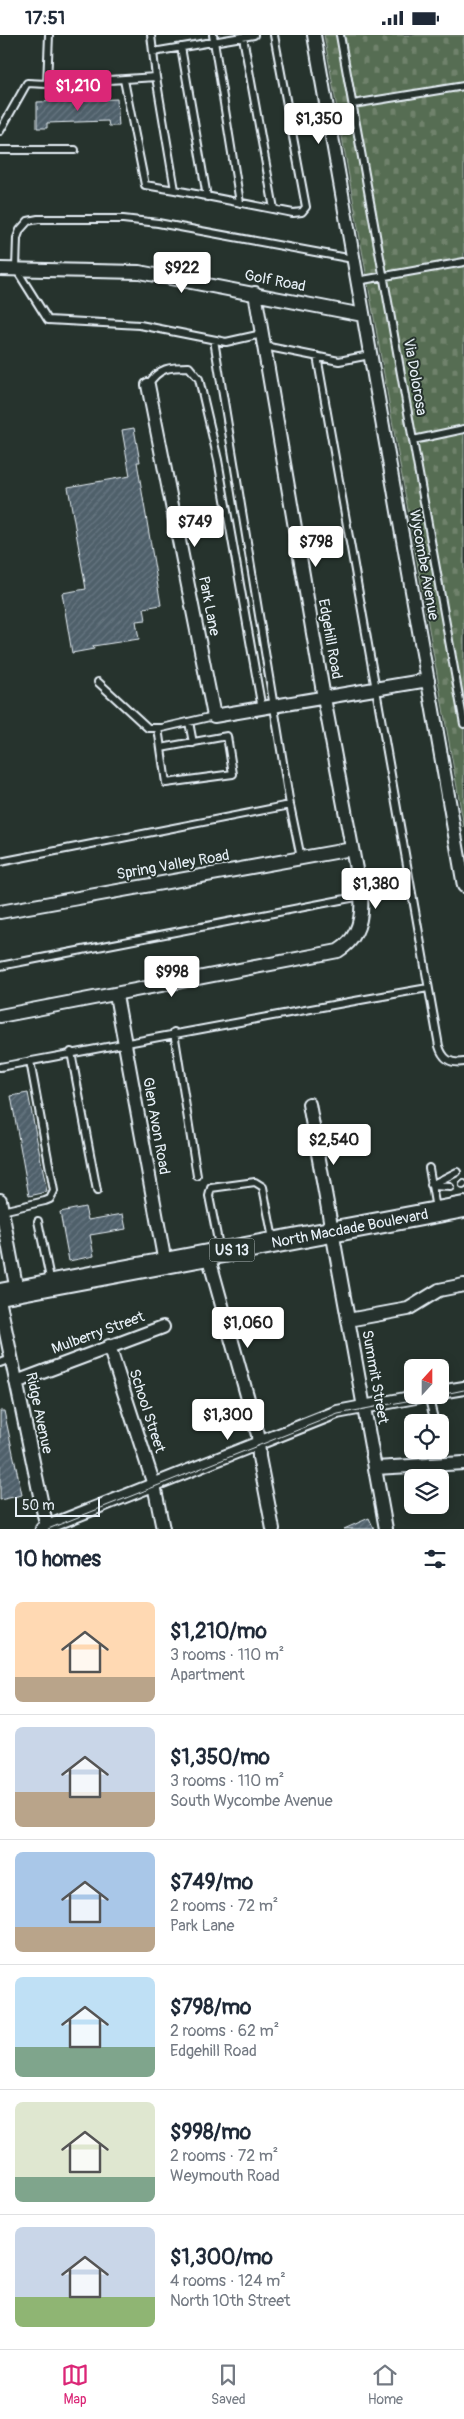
<!DOCTYPE html>
<html lang="en">
<head>
<meta charset="utf-8">
<style>
	:root { --surface:#fff; --page:#f6f6f7; --text:#1f2937; --muted:#747a83; --line:#e0e1e3; --accent:#db2777 }
	body { margin:0; font-family:Pangolin,sans-serif; background:var(--page); color:var(--text); height:100vh; display:flex; flex-direction:column; font-size:19px; white-space:nowrap }
	* { box-sizing:border-box; margin:0 }
	p { font-size:16px; color:var(--muted) }
	.icon { flex:none; width:28px; height:28px; fill:none; stroke:currentColor; stroke-width:2; stroke-linecap:round; stroke-linejoin:round }
	.map { position:relative; height:1494px; overflow:hidden }
	.side { display:flex; flex-direction:column; background:var(--surface); flex:1 }
	.side>* { flex:none }
	.needle { width:32px; rotate:21deg }
	.buttons { position:absolute; left:404px; top:1324px; display:grid; gap:10px }
	.buttons a { display:grid; place-items:center; width:45px; height:45px; border-radius:8px; background:var(--surface); box-shadow:0 2px 12px #0003; font-size:25px }
	.scale { position:absolute; left:15px; bottom:12px; width:85px; box-sizing:border-box; padding-left:5px; border:2px solid #e8f1f8; border-top:0; font-size:14px; line-height:18px; white-space:nowrap; color:#e8f1f8; -webkit-text-stroke:4px #26332d; paint-order:stroke }
	.price { position:absolute; translate:-50% -42px; padding:0 11px; border-radius:5px; background:#fff; color:#222; font-size:16px; line-height:32px; filter:drop-shadow(0 1px 2px #0008) }
	.price::after { content:''; position:absolute; left:50%; top:30px; width:15px; height:11px; margin-left:-8px; background:inherit; clip-path:polygon(0 0,100% 0,50% 100%) }
	.price.on { background:var(--accent); color:#fff }
	ul { padding:0; list-style:none }
	li { display:flex; align-items:center; gap:15px; height:125px; padding:0 15px }
	li+li { border-top:1px solid var(--line) }
	li span { display:grid; place-items:center; flex:none; width:140px; height:100px; border-radius:8px; color:#555 }
	li>.icon { margin-inline-start:auto }
	span .icon { width:60px; height:60px; fill:#fffc; stroke-width:1 }
	li b { font-size:21px }
	h2 { display:flex; justify-content:space-between; align-items:center; height:60px; padding:0 15px; font-size:21px }
	.status { display:flex; justify-content:space-between; align-items:center; height:35px; padding:0 25px; background:var(--surface); direction:ltr }
	.status svg { height:14px; fill:currentColor }
	.menu { display:flex; justify-content:space-around; align-items:center; height:70px; border-top:1px solid var(--line); background:var(--surface); font-size:14px; color:var(--muted) }
	.menu a { display:grid; justify-items:center; gap:2px }
	.menu .on { color:var(--accent) }
	.map>svg:first-child { display:block }
</style>
</head>
<body>
<div class="status"><b>17:51</b><svg viewBox="0 0 49 12"><path d="M0 12V9h3v3zM5 12V6h3v6zM10 12V3h3v9zM15 12V0h3v12zM26 1h20v11H26zM47 4h2v5h-2z"/></svg></div>
<div class="map">
<svg width="464" height="1494" viewBox="0 0 464 1494">
	<defs>
		<pattern id="cemetery-stones" width="16" height="16" patternUnits="userSpaceOnUse" patternTransform="scale(1.25)"><rect width="16" height="16" fill="#576d52"/><path d="M2 7V4a2 2 0 0 1 4 0v3zM10 15v-3a2 2 0 0 1 4 0v3z" fill="#6f826c"/></pattern>
		<pattern id="building-hatch" width="6" height="6" patternUnits="userSpaceOnUse" patternTransform="scale(1.25)"><rect width="6" height="6" fill="#4f606b"/><path d="M-1 1l2-2M0 6l6-6M5 7l2-2" fill="none" stroke="#687781"/></pattern>
	</defs>
	<rect width="100%" height="100%" fill="#26332d"/>
	<filter id="ink" filterUnits="userSpaceOnUse"><feTurbulence type="fractalNoise" baseFrequency=".02" numOctaves="2"/><feDisplacementMap in="SourceGraphic" scale="10" xChannelSelector="R" yChannelSelector="G"/><feConvolveMatrix kernelMatrix="1 2 1 2 8 2 1 2 1" color-interpolation-filters="sRGB"/></filter>
	<g filter="url(#ink)">
		<!-- cemetery -->
		<path fill="url(#cemetery-stones)" stroke="#a0afa5" d="M324,0H464V792Z"/>
		<!-- building -->
		<path fill="url(#building-hatch)" stroke="#e8f1f8" d="M117,64L119,91H109L108,86L47,88V93H37V67Z
			M134,393L140,427H137L161,570L144,573L146,585L136,586L139,604L93,611L94,614L72,618L62,558L86,554L68,452L130,441L122,395Z
			M28,1058L47,1157L29,1161L11,1061Z
			M85,1172L88,1185L123,1179L126,1194L90,1200L94,1221L69,1226L60,1177Z
			M0,1376H4L22,1460L0,1465Z
			M369,1483L374,1494H344Z"/>
		<g fill="none" stroke-linecap="round" stroke-linejoin="round">
			<!-- lane casing -->
			<g stroke="#e8f1f8" stroke-width="10">
				<path id="lane" d="M49,0L47,49L156,42L175,155L293,178L302,177L306,172L274,0
					M151,0L153,17L254,0
					M213,0L240,168
					M340,0L464,689
					M243,2L274,174
					M181,12L207,162
					M153,17L156,42
					M124,45L145,150L175,155
					M353,69L464,51
					M0,96L27,48L47,49
					M0,115H75
					M357,246L464,227
					M262,299L226,307L140,290L48,285L16,234L17,203L20,195L28,186L38,184H123L158,188L353,224
					M214,305L290,770L301,823
					M264,311L339,326L370,320
					M317,321L439,1011C443,1024 450,1029 464,1027
					M148,350C159,332 170,332 189,332L199,344L218,425L262,674
					M413,405L464,394
					M98,647L148,693H162L214,681
					M189,687L193,708
					M158,693L166,748L233,739L227,701L161,713
					M0,827L290,770
					M0,931L361,861
					M174,997L197,1141
					M71,1017L97,1156
					M0,1032C143,1005 285,978 428,953
					M429,1133L436,1174
					M431,1150L457,1137
					M463,1150L464,1149
					M433,1151L450,1152
					M2,1176L45,1166L50,1164L54,1156L30,1026
					M38,1186L51,1248
					M220,1216L209,1161L211,1153L255,1147L263,1152L273,1204
					M0,1328L11,1324
					M428,1360L435,1388
					M440,1406V1408"/>
			</g>
			<!-- street casing -->
			<g stroke="#e8f1f8" stroke-width="16">
				<path id="street" d="M314,0L464,851
					M0,234L139,237L363,280
					M148,350L214,681L428,645
					M0,877L352,814
					M116,960L165,1228
					M0,981L338,916C358,904 363,884 361,861L324,663L255,258
					M309,1069L386,1494
					M0,1165L17,1256
					M208,1220L258,1400L259,1422L273,1494
					M0,1269L47,1494
					M348,1285L408,1274L439,1255L464,1250
					M109,1311L154,1450L163,1494
					M16,1347L163,1292
					M440,1357L464,1353
					M375,1433L464,1428
					M42,1494L337,1377L426,1360"/>
			</g>
			<!-- primary casing -->
			<g stroke="#e8f1f8" stroke-width="24">
				<g id="primary">
					<path id="s1" d="M0,1259L464,1172"/>
				</g>
			</g>
			<!-- lane -->
			<use href="#lane" stroke="#26332d" stroke-width="6"/>
			<!-- street -->
			<use href="#street" stroke="#26332d" stroke-width="12"/>
			<!-- primary -->
			<use href="#primary" stroke="#26332d" stroke-width="20"/>
			<!-- tram -->
			<path stroke="#e8f1f8" stroke-width="1" d="M440,1360L464,1355
				M48,1494L338,1379L438,1360"/>
		</g>
	</g>
	<g text-anchor="middle" dominant-baseline="central" stroke-width="4" stroke-linejoin="round" paint-order="stroke">
		<!-- shield labels -->
		<rect fill="#26332d" stroke="#aeb8bb" stroke-width="1" x="209.5" y="1203.5" width="45" height="23" rx="4"/>
		<g font-size="14" font-weight="bold" fill="#e8f1f8">
			<text x="232" y="1215">US 13</text>
		</g>
		<!-- street labels -->
		<g font-size="15" fill="#e8f1f8" stroke="#26332d">
			<text transform="translate(275 246) rotate(11)">Golf Road</text>
			<text transform="translate(415 342) rotate(80)">Via Dolorosa</text>
			<text transform="translate(424 530) rotate(80)">Wycombe Avenue</text>
			<text transform="translate(209 571) rotate(79)">Park Lane</text>
			<text transform="translate(330 604) rotate(80)">Edgehill Road</text>
			<text transform="translate(173 830) rotate(-10)">Spring Valley Road</text>
			<text transform="translate(156 1091) rotate(80)">Glen Avon Road</text>
			<text stroke="none"><textPath href="#s1" startOffset="356">North Macdade Boulevard</textPath></text>
			<text transform="translate(98 1298) rotate(-20)">Mulberry Street</text>
			<text transform="translate(375 1342) rotate(80)">Summit Street</text>
			<text transform="translate(147 1376) rotate(72)">School Street</text>
			<text transform="translate(39 1378) rotate(78)">Ridge Avenue</text>
		</g>
	</g>
</svg>
<div class="buttons">
<a><svg class="needle" viewBox="-14 -14 28 28"><path d="M0-13l5 13h-10z" fill="#e53935"/><path d="M0 13l5-13h-10z" fill="#747a83"/></svg></a>
<a><svg class="icon" aria-label="locate" viewBox="0 0 24 24"><circle cx="12" cy="12" r="6"/><path d="M12 2v4M12 18v4M2 12h4M18 12h4"/></svg></a>
<a><svg class="icon" aria-label="layers" viewBox="0 0 24 24"><path d="M12 4l9 5-9 5-9-5zM3 14l9 5 9-5"/></svg></a>
</div>
<div class="scale">50 m</div>
<b class="price on" style="left:78px;top:77px">$1,210</b>
<b class="price" style="left:319px;top:110px">$1,350</b>
<b class="price" style="left:182px;top:259px">$922</b>
<b class="price" style="left:195px;top:513px">$749</b>
<b class="price" style="left:316px;top:533px">$798</b>
<b class="price" style="left:376px;top:875px">$1,380</b>
<b class="price" style="left:172px;top:963px">$998</b>
<b class="price" style="left:334px;top:1131px">$2,540</b>
<b class="price" style="left:248px;top:1314px">$1,060</b>
<b class="price" style="left:228px;top:1406px">$1,300</b>
</div>
<section class="side">
<h2>10 homes<svg class="icon" aria-label="filters" viewBox="0 0 24 24"><path d="M4 7h16M4 17h16"/><circle cx="9" cy="7" r="2"/><circle cx="15" cy="17" r="2"/></svg></h2>
<ul>
<li><span style="background:linear-gradient(#ffd9b3 75%,#b9a48a 0)"><svg class="icon" aria-label="home" viewBox="0 0 24 24"><path d="M3 11l9-7 9 7M6 9v11h12V9"/></svg></span><div><b>$1,210/mo</b><p>3 rooms · 110 m²</p><p>Apartment</p></div></li>
<li><span style="background:linear-gradient(#c9d6e8 65%,#b9a48a 0)"><svg class="icon" aria-label="home" viewBox="0 0 24 24"><path d="M3 11l9-7 9 7M6 9v11h12V9"/></svg></span><div><b>$1,350/mo</b><p>3 rooms · 110 m²</p><p>South Wycombe Avenue</p></div></li>
<li><span style="background:linear-gradient(#a9c7e8 75%,#b9a48a 0)"><svg class="icon" aria-label="home" viewBox="0 0 24 24"><path d="M3 11l9-7 9 7M6 9v11h12V9"/></svg></span><div><b>$749/mo</b><p>2 rooms · 72 m²</p><p>Park Lane</p></div></li>
<li><span style="background:linear-gradient(#bfe0f5 70%,#7fa58c 0)"><svg class="icon" aria-label="home" viewBox="0 0 24 24"><path d="M3 11l9-7 9 7M6 9v11h12V9"/></svg></span><div><b>$798/mo</b><p>2 rooms · 62 m²</p><p>Edgehill Road</p></div></li>
<li><span style="background:linear-gradient(#dfe7d0 75%,#7fa58c 0)"><svg class="icon" aria-label="home" viewBox="0 0 24 24"><path d="M3 11l9-7 9 7M6 9v11h12V9"/></svg></span><div><b>$998/mo</b><p>2 rooms · 72 m²</p><p>Weymouth Road</p></div></li>
<li><span style="background:linear-gradient(#c9d6e8 70%,#8fb573 0)"><svg class="icon" aria-label="home" viewBox="0 0 24 24"><path d="M3 11l9-7 9 7M6 9v11h12V9"/></svg></span><div><b>$1,300/mo</b><p>4 rooms · 124 m²</p><p>North 10th Street</p></div></li>
</ul>
</section>
<nav class="menu">
<a class="on"><svg class="icon" aria-label="map" viewBox="0 0 24 24"><path d="M3 6l6-2 6 2 6-2v14l-6 2-6-2-6 2zM9 4v14M15 6v14"/></svg>Map</a>
<a><svg class="icon" aria-label="saved" viewBox="0 0 24 24"><path d="M7 4h10v16l-5-4-5 4z"/></svg>Saved</a>
<a><svg class="icon" aria-label="home" viewBox="0 0 24 24"><path d="M3 11l9-7 9 7M6 9v11h12V9"/></svg>Home</a>
</nav>
</body>
</html>
